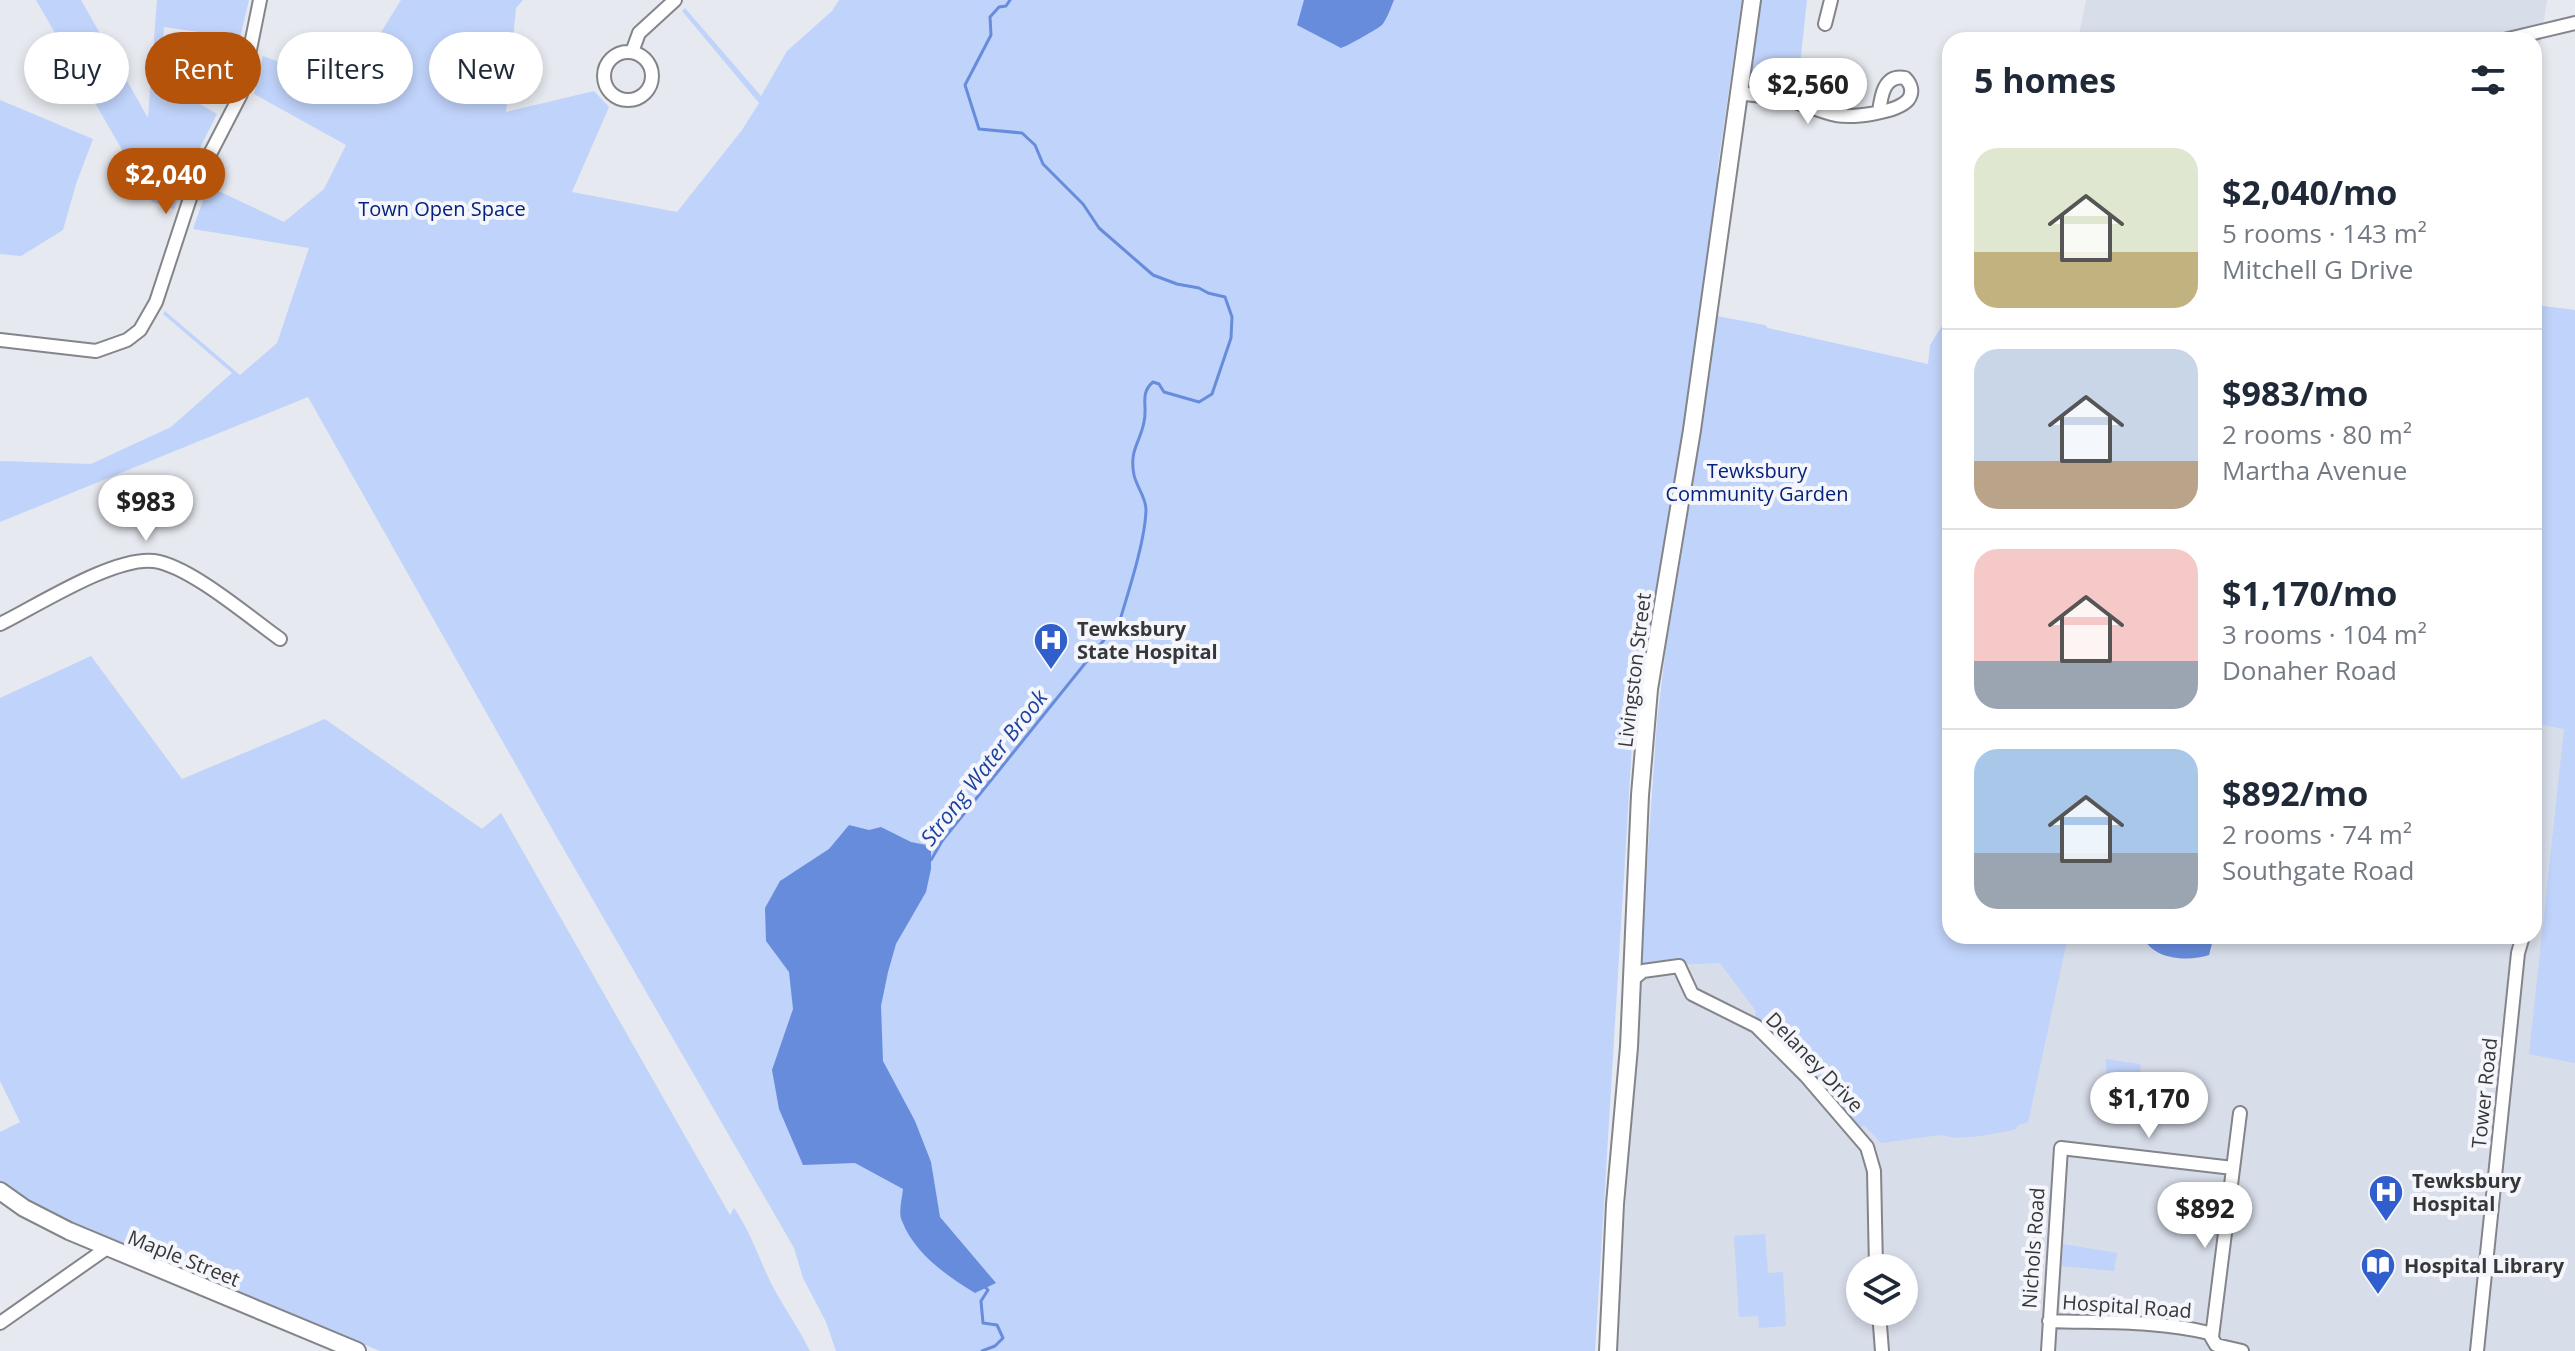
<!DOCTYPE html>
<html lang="en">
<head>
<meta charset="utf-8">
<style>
	:root { --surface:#fff; --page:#f6f6f7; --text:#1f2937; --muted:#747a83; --line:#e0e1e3; --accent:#b45309 }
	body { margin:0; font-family:"Open Sans",sans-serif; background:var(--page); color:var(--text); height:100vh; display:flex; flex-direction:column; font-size:30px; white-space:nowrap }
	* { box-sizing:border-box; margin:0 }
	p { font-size:26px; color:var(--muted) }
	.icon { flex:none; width:44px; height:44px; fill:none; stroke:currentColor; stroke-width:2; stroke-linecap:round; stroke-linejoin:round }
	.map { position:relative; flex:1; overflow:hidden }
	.panel { position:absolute; left:1942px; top:32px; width:600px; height:912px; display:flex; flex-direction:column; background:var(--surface); border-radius:24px; box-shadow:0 4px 12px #0003 }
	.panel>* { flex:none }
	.top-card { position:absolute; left:24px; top:32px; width:760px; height:72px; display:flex; gap:16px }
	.buttons { position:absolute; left:1846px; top:1254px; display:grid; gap:16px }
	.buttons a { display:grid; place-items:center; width:72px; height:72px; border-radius:50%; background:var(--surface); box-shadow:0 4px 12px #0003; font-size:40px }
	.price { position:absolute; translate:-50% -68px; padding:0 18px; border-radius:28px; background:#fff; color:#222; font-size:26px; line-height:52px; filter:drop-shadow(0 2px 4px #0008) }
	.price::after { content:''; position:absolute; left:50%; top:48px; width:24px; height:18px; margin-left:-12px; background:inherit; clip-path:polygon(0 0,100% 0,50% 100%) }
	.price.on { background:var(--accent); color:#fff }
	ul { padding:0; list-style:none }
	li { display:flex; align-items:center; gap:24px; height:200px; padding:0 32px }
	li+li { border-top:2px solid var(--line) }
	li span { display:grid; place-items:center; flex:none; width:224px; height:160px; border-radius:24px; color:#555 }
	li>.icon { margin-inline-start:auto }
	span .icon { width:96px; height:96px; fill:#fffc; stroke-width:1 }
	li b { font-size:34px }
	h2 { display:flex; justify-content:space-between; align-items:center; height:96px; padding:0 32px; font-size:34px }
	.pill { padding:0 28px; border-radius:36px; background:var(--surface); box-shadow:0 4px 12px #0003; font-size:28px; line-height:72px }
	.pill.on { background:var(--accent); color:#fff }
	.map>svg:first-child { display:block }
</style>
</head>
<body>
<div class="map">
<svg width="2575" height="1351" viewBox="0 0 2575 1351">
	<rect width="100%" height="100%" fill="#e6e9ef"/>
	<!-- built -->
	<path fill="#d7dde9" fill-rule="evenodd" d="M2086,0H2547L2534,83V40H2078Z
		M2534,305L2575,310V1351H1616L1657,722L1666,648L1717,316L1950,936H2534ZM1860,1268H1904V1312H1860Z"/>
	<!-- green -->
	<path fill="#c0d3fa" d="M36,0H81L148,118L157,0H249L240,38L164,27L160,81L217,114L185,177L174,209L152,202Z
		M401,0H523L516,8L506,112L594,91L609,107L572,192L677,212L742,130L759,103L682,11L685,8L761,96L787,51L832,11L839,0H1742L1717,172L1721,181L1681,451L1637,712H1634L1595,1351H836L826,1322L803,1278L794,1248L555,834L308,397L0,522V461L91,464L171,427L232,373L163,314L165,311L240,375L277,343L309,248L193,229L208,186L284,222L324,189L346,145L254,94L263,56L362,93L378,37Z
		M1761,0H1807L1798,83L1750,77Z
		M0,100L93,139L76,184L63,230L21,256L0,254Z
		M2534,305L2575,310V1063L2529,1054L2564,729L2534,723Z
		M1950,313V936H2068L2028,1123L2020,1124L2014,1130L1980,1136L1956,1138L1940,1135L1881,1143L1864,1125L1859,1128L1755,1017L1756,1011L1720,963L1640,966L1657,722L1666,648L1683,546L1679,545L1717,316L1765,325L1768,328L1928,364L1930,345Z
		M91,656L182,779L325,719L482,829L501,813L730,1215L734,1208C750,1231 758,1256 770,1281C782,1305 798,1327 810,1351H380L52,1216L0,1183V1132L20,1122L0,1081V698Z
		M2106,1059L2140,1064L2141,1082L2106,1079Z
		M1765,1234L1768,1273L1783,1272L1786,1326L1759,1328L1758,1316L1739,1317L1734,1236Z
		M2063,1244L2117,1253L2114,1271L2062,1266Z"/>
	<!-- water -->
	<path fill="#678cdc" d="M1304,0H1394C1391,7 1387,19 1382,25C1379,28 1346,47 1341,48L1297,25Z
		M849,825L869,830L881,827L911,842L931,846V869L926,892L896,944L888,972L881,1006L883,1061L915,1121L931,1162L940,1217L996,1283L975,1293C947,1276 915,1254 902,1221C898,1213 902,1199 903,1189L855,1163L803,1165L779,1109L772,1070L793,1009L789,972L766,941L765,908L780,881L829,849Z
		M2143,936H2214L2209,955C2188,962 2152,960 2143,936Z"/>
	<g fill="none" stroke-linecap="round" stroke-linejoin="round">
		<!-- stream -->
		<path stroke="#678cdc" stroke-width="3" d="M931,860L942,841L1120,620C1129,590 1145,541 1146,510C1146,497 1137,488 1134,475C1129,450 1140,443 1144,422C1148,406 1139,394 1153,382L1159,384L1164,392L1199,402L1212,394L1231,338L1232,317L1225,297L1208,293L1199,288L1177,284L1153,275L1099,228L1083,204L1043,164L1035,145L1022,133L979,129L965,85L991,35L990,17L999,7L1006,6L1010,0
			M982,1351L995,1346L1003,1338L997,1325L983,1323L981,1301L988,1290L983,1285"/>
		<!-- minor casing -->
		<g stroke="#83858a" stroke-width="16">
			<path id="minor" d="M1825,24L1831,0
				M2504,40L2575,23
				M604 76a24 24 0 1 1 48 0a24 24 0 1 1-48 0Z
				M632,52L639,33L675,0
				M1740,93C1758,96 1777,97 1795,102C1809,106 1822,112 1836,115C1853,118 1896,113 1908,100C1914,92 1911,84 1905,78C1884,74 1881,96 1879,112
				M0,340L96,351L127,340L140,330L156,302L195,183L241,94L260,0
				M0,624C37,606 114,556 154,561C190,566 249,617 280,639
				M1632,980L1643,971L1679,966L1692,994L1756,1026L1806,1076L1867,1147L1874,1171L1876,1268
				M1879,1312L1882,1351
				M2049,1321C2101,1323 2157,1320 2209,1333L2216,1345L2242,1351
				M0,1323L107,1248
				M2212,1337L2240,1113
				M2048,1351L2061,1148L2233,1168
				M2477,1351L2518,953L2523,936"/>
		</g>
		<!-- tertiary casing -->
		<g stroke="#83858a" stroke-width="20">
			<path id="tertiary" d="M0,1191L24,1208L69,1231L357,1351
				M1608,1351L1615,1204L1629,1047L1640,795L1649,689L1692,430L1752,0"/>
		</g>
		<!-- minor -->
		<use href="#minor" stroke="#fff" stroke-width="12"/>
		<!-- tertiary -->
		<use href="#tertiary" stroke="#fff" stroke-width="16"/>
	</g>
	<!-- icons -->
	<defs>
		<g id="hospital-pin" transform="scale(1.8)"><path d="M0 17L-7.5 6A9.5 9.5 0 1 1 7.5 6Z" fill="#305ecd" stroke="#f4f6fc"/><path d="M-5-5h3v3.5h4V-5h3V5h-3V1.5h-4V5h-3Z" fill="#fff"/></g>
		<g id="library-pin" transform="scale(1.8)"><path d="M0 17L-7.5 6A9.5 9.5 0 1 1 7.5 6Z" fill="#305ecd" stroke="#f4f6fc"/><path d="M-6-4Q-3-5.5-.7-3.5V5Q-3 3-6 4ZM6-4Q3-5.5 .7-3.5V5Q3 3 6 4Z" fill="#fff"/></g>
	</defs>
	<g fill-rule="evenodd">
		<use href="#hospital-pin" x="1051" y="640"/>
		<use href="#hospital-pin" x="2386" y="1192"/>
		<use href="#library-pin" x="2378" y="1265"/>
	</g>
	<g text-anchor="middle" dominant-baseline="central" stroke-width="8" stroke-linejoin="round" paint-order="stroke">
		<!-- park labels -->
		<g font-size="20" fill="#05227e" stroke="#f4f6fc">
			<text x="442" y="208">Town Open Space</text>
			<text x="1757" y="470">Tewksbury<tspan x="1757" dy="23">Community Garden</tspan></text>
		</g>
		<!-- poi labels -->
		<g font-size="20" font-weight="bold" fill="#363739" stroke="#f4f6fc" text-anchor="start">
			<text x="1077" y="628">Tewksbury<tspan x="1077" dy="23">State Hospital</tspan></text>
			<text x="2412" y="1180">Tewksbury<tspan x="2412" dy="23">Hospital</tspan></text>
			<text x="2404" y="1265">Hospital Library</text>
		</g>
		<!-- street labels -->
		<g font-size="20" fill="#363739" stroke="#f4f6fc">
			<text transform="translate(1634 670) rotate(-83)">Livingston Street</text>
			<text transform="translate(1815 1062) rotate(46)">Delaney Drive</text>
			<text transform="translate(2484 1093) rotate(-84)">Tower Road</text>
			<text transform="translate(2033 1248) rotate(-86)">Nichols Road</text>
			<text transform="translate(184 1258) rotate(22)">Maple Street</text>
			<text transform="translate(2127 1306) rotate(4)">Hospital Road</text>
		</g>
		<!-- water labels -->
		<g font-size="22" font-style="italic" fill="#1e429f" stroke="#f4f6fc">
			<text transform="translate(983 767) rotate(-52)">Strong Water Brook</text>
		</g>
	</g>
</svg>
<div class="buttons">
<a><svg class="icon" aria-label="layers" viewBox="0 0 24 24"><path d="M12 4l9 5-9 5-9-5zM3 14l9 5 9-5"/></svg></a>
</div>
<b class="price" style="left:1808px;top:126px">$2,560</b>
<b class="price on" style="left:166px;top:216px">$2,040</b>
<b class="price" style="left:146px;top:543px">$983</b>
<b class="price" style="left:2149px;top:1140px">$1,170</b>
<b class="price" style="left:2205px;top:1250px">$892</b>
<div class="top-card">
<a class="pill">Buy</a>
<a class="pill on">Rent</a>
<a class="pill">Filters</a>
<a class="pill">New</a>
</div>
<section class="panel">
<h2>5 homes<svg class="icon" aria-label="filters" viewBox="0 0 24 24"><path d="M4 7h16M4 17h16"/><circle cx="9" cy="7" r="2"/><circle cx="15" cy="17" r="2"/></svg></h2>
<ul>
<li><span style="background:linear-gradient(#dfe7d0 65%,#c2b280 0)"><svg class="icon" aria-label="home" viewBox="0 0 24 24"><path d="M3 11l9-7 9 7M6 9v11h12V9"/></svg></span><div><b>$2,040/mo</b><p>5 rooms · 143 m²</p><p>Mitchell G Drive</p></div></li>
<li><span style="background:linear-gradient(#c9d6e8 70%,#b9a48a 0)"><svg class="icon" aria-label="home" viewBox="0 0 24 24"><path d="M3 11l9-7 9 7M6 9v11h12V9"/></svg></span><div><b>$983/mo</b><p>2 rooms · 80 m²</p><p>Martha Avenue</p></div></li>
<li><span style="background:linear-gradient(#f6c9c9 70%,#9aa5b1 0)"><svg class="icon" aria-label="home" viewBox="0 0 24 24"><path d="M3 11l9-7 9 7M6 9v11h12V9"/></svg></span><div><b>$1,170/mo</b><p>3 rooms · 104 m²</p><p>Donaher Road</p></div></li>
<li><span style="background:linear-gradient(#a9c7e8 65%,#9aa5b1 0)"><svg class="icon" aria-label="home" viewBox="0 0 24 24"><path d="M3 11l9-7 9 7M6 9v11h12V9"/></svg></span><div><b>$892/mo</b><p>2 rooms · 74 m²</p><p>Southgate Road</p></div></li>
</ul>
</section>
</div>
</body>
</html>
